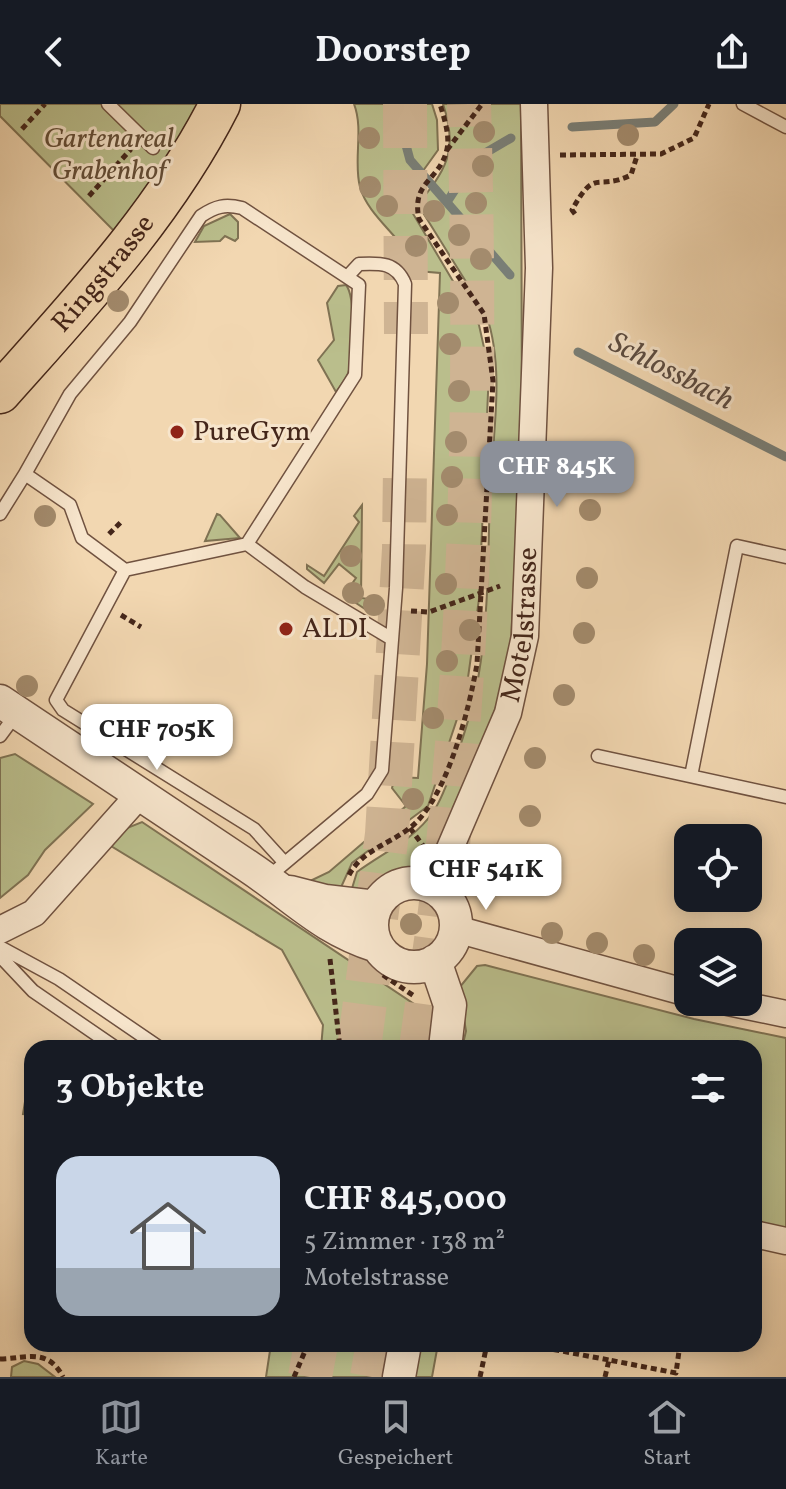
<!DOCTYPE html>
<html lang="de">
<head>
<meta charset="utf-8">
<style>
	:root { --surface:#171b24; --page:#242831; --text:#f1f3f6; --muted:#9ea1a6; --line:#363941; --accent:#8c9099 }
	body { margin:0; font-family:Vollkorn,serif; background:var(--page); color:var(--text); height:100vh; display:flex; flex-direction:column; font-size:30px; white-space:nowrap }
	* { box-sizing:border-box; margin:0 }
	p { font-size:26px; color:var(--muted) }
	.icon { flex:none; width:44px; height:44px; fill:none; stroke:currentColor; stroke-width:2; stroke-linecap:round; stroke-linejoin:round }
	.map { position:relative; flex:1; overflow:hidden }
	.side { position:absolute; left:24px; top:936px; width:738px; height:312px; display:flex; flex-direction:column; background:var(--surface); border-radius:24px; box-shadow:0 4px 20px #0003 }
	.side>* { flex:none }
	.controls { position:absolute; left:674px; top:720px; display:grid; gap:16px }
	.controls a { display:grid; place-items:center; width:88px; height:88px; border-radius:16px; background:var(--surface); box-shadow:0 4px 20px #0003; font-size:40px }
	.price { position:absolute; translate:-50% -68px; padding:0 18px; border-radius:16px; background:#fff; color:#222; font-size:26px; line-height:52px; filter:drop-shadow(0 2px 4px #0008) }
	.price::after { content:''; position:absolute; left:50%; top:48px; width:24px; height:18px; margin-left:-12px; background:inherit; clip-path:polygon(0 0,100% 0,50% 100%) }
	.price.current { background:var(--accent); color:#fff }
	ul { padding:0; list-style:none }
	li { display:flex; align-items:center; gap:24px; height:200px; padding:0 32px }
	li+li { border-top:2px solid var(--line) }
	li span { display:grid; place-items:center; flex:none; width:224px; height:160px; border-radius:24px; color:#555 }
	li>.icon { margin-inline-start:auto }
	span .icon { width:96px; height:96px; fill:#fffc; stroke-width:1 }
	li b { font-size:34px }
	h2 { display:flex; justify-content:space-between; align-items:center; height:96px; padding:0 32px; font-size:34px }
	header { display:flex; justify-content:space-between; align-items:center; height:104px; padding:0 32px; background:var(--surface); font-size:36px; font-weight:700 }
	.tabs { display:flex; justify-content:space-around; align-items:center; height:112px; border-top:2px solid var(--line); background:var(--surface); font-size:22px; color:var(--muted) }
	.tabs a { display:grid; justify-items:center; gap:4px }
	.tabs .current { color:var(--accent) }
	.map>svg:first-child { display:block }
</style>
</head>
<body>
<header><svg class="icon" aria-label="back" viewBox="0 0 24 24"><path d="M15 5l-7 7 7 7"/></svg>Doorstep<svg class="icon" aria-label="share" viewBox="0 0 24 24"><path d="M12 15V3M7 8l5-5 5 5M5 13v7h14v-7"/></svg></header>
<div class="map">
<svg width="786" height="1273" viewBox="0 0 786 1273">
	<rect width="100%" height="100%" fill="#f2d7b1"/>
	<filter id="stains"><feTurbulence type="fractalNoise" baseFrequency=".0025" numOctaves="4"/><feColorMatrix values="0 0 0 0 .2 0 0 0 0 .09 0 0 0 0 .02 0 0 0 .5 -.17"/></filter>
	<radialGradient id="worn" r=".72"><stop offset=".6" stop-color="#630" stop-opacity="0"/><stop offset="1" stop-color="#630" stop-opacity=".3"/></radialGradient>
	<!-- green -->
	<path fill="#babe8c" stroke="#7f7253" stroke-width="2" d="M0,0H198L178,37L115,128L0,12Z
		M354,0H432L437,16L438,46L410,85L412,108L479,221L489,266L479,495L466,588L428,702L352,759L338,790L310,777L329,768L406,702L392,684L395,673L418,674L427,560L440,169L417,167C406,135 369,115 360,83C353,57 364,26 354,0Z
		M443,0H521L522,315L510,557L490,622L433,748L413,764L350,791L357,768C384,748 414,736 433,708C448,687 474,602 478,575C489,513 488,448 490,386C493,330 505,264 486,210L422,107V95C449,63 457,42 443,0Z
		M230,110L238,118V134L235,137L225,132L220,137L195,138L204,122Z
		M346,181C356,193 353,249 349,266C348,273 341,281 336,288L318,256L334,236L327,199L338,182Z
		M362,401L361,494L383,497L381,507L371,509L344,491L356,474L339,460L324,479L307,465V461L324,472L359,418L354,412Z
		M217,410L220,411L240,434L205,437Z
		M15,650L93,700L45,746L28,771L0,794V654Z
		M142,718L423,906L429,918L428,944H321L323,921L282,846L111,742L127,724Z
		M485,861L694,915L786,934V1129L754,1122V944H462L466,927L459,884L477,862Z
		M32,954V1011L23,1010Z
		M271,1240H389L384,1273H266Z
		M415,1240H438L432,1273H410Z
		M24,1257L38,1260L55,1273H11L12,1263Z"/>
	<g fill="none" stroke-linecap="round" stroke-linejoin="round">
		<!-- stream -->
		<path stroke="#797e76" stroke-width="9" d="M395,0L410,56L510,171
			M572,23L655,18L674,0
			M447,98L475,55L511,34
			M578,248L786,353"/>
		<!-- motorway-tunnel -->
		<path stroke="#cfb493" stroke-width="44" stroke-dasharray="44 22" stroke-linecap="butt" d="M405,0L406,230
			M359,944L387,730L404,445L405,362
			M421,944C430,876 441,808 448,740C473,494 476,246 469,0
			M310,1273L316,1240
			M372,1273L378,1240"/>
		<!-- service casing -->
		<g stroke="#705240" stroke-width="15">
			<path id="service" d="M108,0L153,44
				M743,0L786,23
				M347,173L359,181L355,271L247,440L305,483L392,535
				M25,370L70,290L130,218L201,112C216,102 225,100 242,104L347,173L359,160C380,159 396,158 405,180L396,484L382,666L367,690L267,774
				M0,410L25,370L70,401L82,434L125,466
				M247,440L125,466L56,596L63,606L254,725L284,758
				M0,632L17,609
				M598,652L786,693
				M691,672L737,442L786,453
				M0,843L59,875L160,944
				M0,852L33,887L116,944"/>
		</g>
		<!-- minor casing -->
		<g stroke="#705240" stroke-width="29">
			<g id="minor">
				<path id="s1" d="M433,784L508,609L525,532L539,164L534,0"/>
				<path d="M456,825L688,889"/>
				<path d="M0,826L34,809L140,690"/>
				<path d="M728,898L786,910"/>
				<path d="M754,1130L786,1137"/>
			</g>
		</g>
		<!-- tertiary casing -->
		<g stroke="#705240" stroke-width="35">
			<path id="tertiary" d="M0,597C83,653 166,708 249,763C297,795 321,824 377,842
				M372 821a42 42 0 1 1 84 0a42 42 0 1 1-84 0Z
				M290,788L325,797L376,803
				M435,857L450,901L445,944
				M399,1273L405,1240"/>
		</g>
		<!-- primary casing -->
		<g stroke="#44261a" stroke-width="43">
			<g id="primary">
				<path id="s2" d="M0,289C81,198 165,109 220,0"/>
			</g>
		</g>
		<!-- path -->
		<path stroke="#44261a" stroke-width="5" stroke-dasharray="6 4" stroke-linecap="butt" d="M22,25L45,0
			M447,46L482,0
			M560,51L661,50L694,34L709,0
			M89,92L131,45
			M575,110L572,106C596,62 596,88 631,71L637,52
			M109,430L122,417
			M411,507L429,508L500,482
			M121,511L141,523
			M410,724L424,743
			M349,771C362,746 390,740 411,723C447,694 469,606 477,560L493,277L484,210L419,115C411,77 440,77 447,45C450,31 444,14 440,0
			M330,855L340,944
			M383,871L414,892
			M524,1240L609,1256
			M0,1255C28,1254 48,1244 63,1273
			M294,1273L308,1240
			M480,1273L487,1240
			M605,1273L609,1256L676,1269L680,1240"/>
		<!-- service -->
		<use href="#service" stroke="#f7e5cc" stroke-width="12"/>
		<!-- minor -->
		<use href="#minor" stroke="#f7e5cc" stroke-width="26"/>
		<!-- tertiary -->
		<use href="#tertiary" stroke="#f7e5cc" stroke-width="32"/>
		<!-- primary -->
		<use href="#primary" stroke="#f2d7b1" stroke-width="40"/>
	</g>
	<!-- trees -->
	<g fill="#a38b6d">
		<circle cx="484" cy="28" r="11"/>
		<circle cx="628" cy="31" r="11"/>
		<circle cx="369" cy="34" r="11"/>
		<circle cx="483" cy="62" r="11"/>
		<circle cx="370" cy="83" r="11"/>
		<circle cx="476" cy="99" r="11"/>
		<circle cx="387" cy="102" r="11"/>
		<circle cx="434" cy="107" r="11"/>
		<circle cx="459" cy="131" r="11"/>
		<circle cx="416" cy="142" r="11"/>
		<circle cx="481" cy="155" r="11"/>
		<circle cx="118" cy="197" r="11"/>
		<circle cx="448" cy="199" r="11"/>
		<circle cx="450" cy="240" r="11"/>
		<circle cx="459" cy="287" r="11"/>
		<circle cx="456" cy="338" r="11"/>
		<circle cx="452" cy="373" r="11"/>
		<circle cx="590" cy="406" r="11"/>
		<circle cx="447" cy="411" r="11"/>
		<circle cx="45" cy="412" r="11"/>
		<circle cx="351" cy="452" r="11"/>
		<circle cx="587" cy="474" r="11"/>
		<circle cx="446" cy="480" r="11"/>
		<circle cx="353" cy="489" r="11"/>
		<circle cx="374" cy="501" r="11"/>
		<circle cx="470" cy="526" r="11"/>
		<circle cx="584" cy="529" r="11"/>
		<circle cx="447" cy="557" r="11"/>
		<circle cx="27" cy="582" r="11"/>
		<circle cx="564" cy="591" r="11"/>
		<circle cx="433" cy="614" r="11"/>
		<circle cx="535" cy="654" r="11"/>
		<circle cx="413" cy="695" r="11"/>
		<circle cx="530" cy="712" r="11"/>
		<circle cx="528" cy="777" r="11"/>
		<circle cx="411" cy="820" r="11"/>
		<circle cx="552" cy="829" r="11"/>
		<circle cx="597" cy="839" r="11"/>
		<circle cx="644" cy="851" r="11"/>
	</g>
	<!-- markers -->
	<g fill="#8f2418" stroke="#f7e5cc" stroke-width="3">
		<circle cx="177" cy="328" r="8"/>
		<circle cx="286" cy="525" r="8"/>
	</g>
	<g text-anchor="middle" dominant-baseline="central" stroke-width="6" stroke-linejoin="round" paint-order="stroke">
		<!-- park labels -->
		<g font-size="28" font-style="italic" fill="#624c36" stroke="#f7e5cc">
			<text x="109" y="35">Gartenareal<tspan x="109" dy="32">Grabenhof</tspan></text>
		</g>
		<!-- street labels -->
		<g font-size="28" fill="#44261a" stroke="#f7e5cc">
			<text stroke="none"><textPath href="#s2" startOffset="158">Ringstrasse</textPath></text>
			<text stroke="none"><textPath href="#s1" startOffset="280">Motelstrasse</textPath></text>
		</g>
		<!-- poi labels -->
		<g font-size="28" fill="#44261a" stroke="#f7e5cc" text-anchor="start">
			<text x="193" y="328">PureGym</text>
			<text x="302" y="525">ALDI</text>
		</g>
		<!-- water labels -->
		<g font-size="30" font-style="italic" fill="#5a4a40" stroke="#f7e5cc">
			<text transform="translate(671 268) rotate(27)">Schlossbach</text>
		</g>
	</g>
	<rect width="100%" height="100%" filter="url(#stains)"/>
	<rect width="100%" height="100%" fill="url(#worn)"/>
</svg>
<div class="controls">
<a><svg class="icon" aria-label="locate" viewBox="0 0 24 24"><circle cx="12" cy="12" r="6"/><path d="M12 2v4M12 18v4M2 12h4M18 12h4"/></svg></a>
<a><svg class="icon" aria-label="layers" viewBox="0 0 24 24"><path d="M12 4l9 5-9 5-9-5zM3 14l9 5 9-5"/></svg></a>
</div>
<b class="price current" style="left:557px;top:405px">CHF 845K</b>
<b class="price" style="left:157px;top:668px">CHF 705K</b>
<b class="price" style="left:486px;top:808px">CHF 541K</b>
<section class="side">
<h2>3 Objekte<svg class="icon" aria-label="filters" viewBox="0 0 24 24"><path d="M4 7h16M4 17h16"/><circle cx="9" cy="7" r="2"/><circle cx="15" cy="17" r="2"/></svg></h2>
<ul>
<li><span style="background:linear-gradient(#c9d6e8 70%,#9aa5b1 0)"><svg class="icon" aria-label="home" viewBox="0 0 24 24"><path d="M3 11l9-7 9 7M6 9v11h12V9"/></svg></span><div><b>CHF 845,000</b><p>5 Zimmer · 138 m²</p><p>Motelstrasse</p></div></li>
</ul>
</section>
</div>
<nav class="tabs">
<a class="current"><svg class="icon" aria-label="map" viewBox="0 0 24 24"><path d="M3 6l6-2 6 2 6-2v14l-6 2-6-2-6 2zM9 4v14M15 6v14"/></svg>Karte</a>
<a><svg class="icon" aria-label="saved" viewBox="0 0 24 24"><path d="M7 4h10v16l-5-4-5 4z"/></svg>Gespeichert</a>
<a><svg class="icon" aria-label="home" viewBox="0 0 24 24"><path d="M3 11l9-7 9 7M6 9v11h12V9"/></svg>Start</a>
</nav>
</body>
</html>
